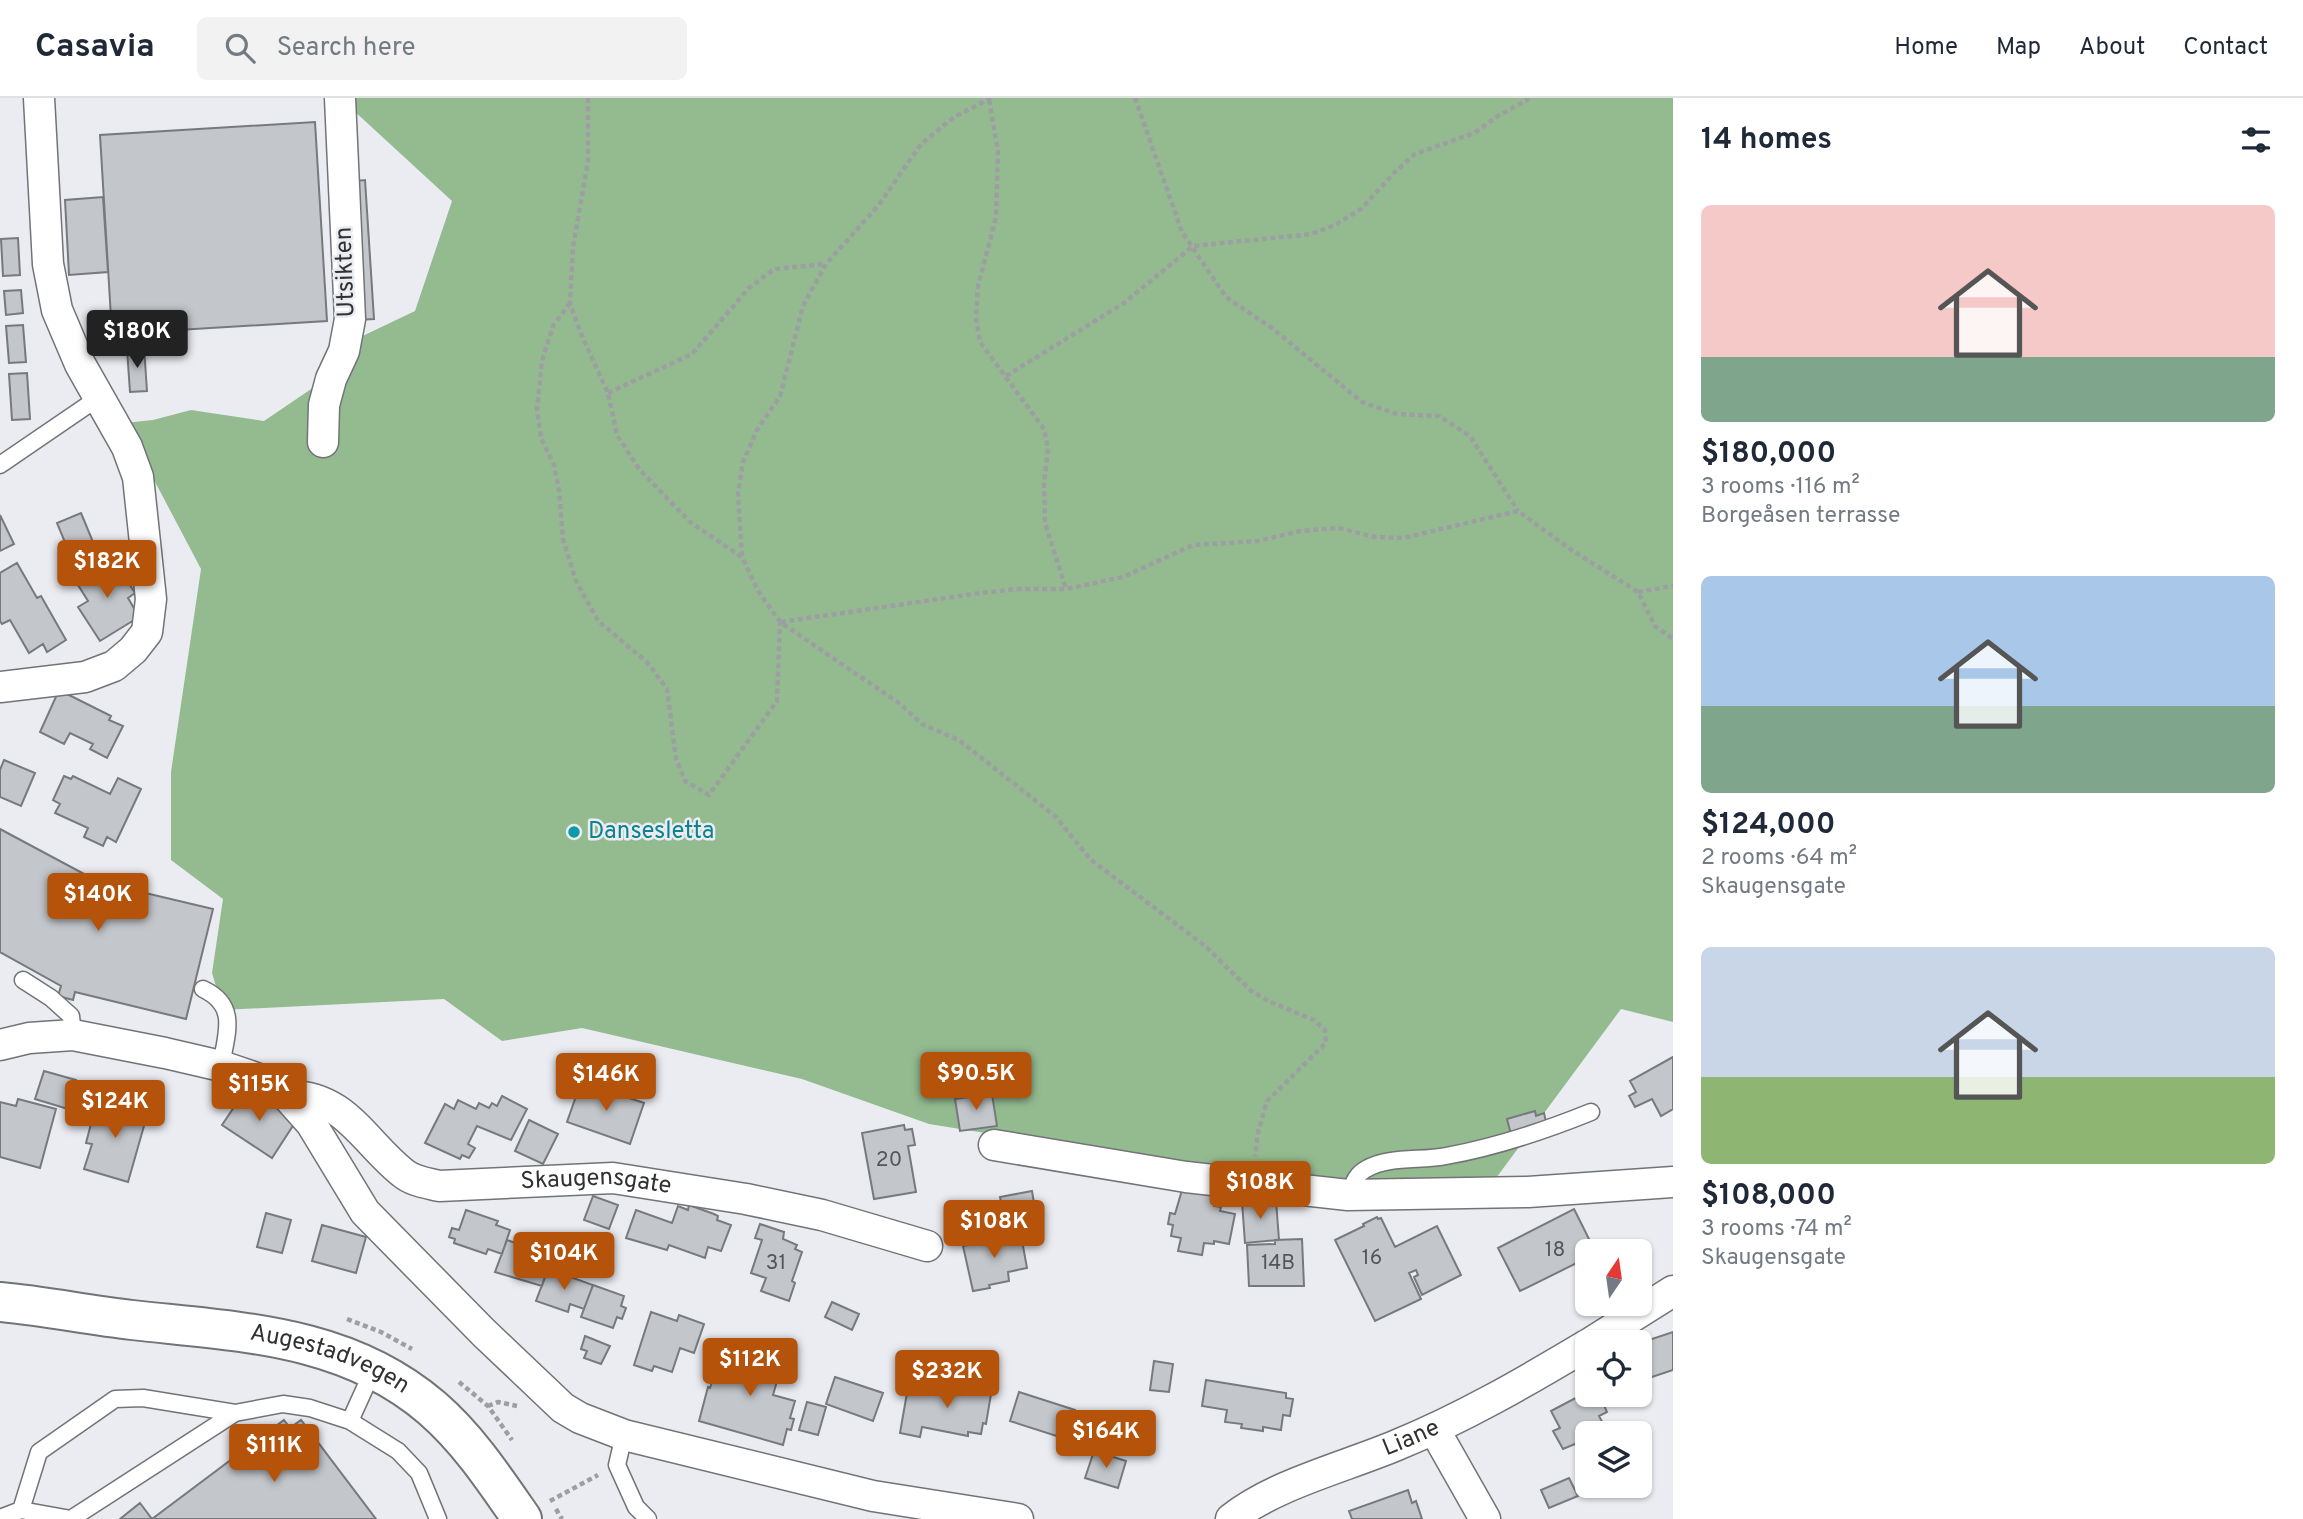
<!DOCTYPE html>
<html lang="en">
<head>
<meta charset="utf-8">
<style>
	:root { --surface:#fff; --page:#f2f2f3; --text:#1f2937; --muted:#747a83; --line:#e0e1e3; --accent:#b45309 }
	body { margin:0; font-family:Overpass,sans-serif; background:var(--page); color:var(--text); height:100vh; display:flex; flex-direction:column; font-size:26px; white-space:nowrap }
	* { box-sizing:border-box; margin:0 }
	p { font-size:23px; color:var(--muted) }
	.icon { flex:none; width:38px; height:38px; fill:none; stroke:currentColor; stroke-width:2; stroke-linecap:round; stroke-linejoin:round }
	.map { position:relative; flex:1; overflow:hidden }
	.drawer { display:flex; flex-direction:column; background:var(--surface); width:630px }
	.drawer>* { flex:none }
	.needle { width:46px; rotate:13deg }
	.controls { position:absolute; left:1575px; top:1141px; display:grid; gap:14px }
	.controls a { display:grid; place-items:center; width:77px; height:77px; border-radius:10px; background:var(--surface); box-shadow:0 2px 5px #0004; font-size:35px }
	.price { position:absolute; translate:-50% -60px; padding:0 16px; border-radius:7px; background:var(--accent); color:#fff; font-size:23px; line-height:46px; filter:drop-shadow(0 2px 4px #0008) }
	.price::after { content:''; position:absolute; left:50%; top:42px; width:21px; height:16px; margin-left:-10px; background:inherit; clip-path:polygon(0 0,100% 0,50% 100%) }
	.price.on { background:#222; color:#fff }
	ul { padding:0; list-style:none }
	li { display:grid; align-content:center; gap:14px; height:371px; padding:0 28px }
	li span { display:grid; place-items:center; height:217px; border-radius:10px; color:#555 }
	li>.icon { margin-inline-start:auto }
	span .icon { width:126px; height:126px; fill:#fffc; stroke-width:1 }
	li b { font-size:30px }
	h2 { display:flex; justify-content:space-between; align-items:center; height:84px; padding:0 28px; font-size:30px }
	header { display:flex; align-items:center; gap:42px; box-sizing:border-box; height:98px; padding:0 35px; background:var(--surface); border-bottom:2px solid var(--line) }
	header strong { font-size:33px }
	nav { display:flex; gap:38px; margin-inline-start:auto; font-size:24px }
	.search { width:490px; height:63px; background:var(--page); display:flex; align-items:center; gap:18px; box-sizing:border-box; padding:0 24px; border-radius:10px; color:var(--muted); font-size:26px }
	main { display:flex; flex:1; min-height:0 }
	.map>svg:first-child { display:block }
</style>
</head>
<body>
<header>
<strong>Casavia</strong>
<div class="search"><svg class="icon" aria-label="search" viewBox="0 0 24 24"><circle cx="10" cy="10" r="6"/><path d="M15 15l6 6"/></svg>Search here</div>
<nav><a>Home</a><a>Map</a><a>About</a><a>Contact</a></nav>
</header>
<main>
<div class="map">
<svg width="1673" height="1421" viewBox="0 0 1673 1421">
	<rect width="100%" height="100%" fill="#eaecf1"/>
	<!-- forest -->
	<path fill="#94bb90" d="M340,0H1673V924L1621,911L1488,1091L1251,1078L929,1026L802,981L582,930L502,943L444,901L223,912L212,875L223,801L171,762V674L201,471L124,325L153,322L191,312L264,323L323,283L329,254L415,213L452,103Z"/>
	<!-- building -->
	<path fill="#c3c6ca" stroke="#77797d" stroke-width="2" d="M315,24L327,223L112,236L100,37Z
		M365,82L374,221L356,222L347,84Z
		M103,99L108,174L69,177L65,102Z
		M18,140L20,177L3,178L1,141Z
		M21,192L23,215L6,217L4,193Z
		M23,227L26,264L9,265L6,228Z
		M144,249L147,293L130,294L127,251Z
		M27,275L30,321L12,322L9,276Z
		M81,415L93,444L69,454L57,425Z
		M0,417L14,446L0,453Z
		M115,464L135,495L128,500L139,519L100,543L78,509L88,503L78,487L86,482L81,475L93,467L98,474Z
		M17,465L37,500L41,498L66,542L47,554L43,546L29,555L10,522L2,526L0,523V475Z
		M59,592L111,618L109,622L123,628L107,660L90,651L93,646L70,635L64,646L40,634Z
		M4,662L35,675L21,708L0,699V672Z
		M64,678L71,681L73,678L110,696L118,680L141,691L116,744L107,739L103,748L84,739L88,730L55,715L60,706L53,702Z
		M0,731L99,784L213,811L186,921L75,894L73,902L58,898L61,888L0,854Z
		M1673,959V1011L1661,1018L1652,1001L1635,1009L1629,998L1636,994L1630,983Z
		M44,973L76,982L68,1011L35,1001Z
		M581,984L644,1005L630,1046L567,1024Z
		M247,990L296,1023L272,1060L222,1027Z
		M992,996L997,1028L960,1033L955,1001Z
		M502,998L527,1011L511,1042L477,1028L468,1046L475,1050L469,1060L462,1057L460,1061L425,1045L445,1006L454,1011L458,1002L476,1011L479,1005L489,1010L492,1005L497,1008Z
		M18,1001L56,1011L40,1070L0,1059V1004L16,1008Z
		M105,1001L148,1014L128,1084L84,1071L92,1046L86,1045L92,1022L98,1024Z
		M1535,1013L1536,1018L1544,1015L1547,1028L1512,1040L1507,1021Z
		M529,1022L558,1036L543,1066L515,1053Z
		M904,1027L905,1032L912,1031L915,1047L908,1048L916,1094L874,1101L862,1035Z
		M1182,1092L1215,1098L1214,1108L1221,1109L1220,1113L1235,1116L1229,1146L1214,1143V1146L1204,1145L1202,1157L1178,1153L1181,1140L1171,1138L1173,1127L1168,1126L1170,1115L1175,1116Z
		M1032,1093L1037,1123L1006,1129L1000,1099Z
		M593,1098L618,1107L609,1131L584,1122Z
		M1276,1102L1279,1142L1245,1145L1242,1104Z
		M689,1107L714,1116L718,1118L717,1122L731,1127L721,1153L708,1149L705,1160L669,1147L667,1152L626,1140L636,1112L672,1125L678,1108L688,1112Z
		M1574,1111L1595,1153H1587V1160L1520,1193L1498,1150Z
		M466,1112L498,1123L496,1127L510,1132L502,1156L488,1151L486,1156L454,1145L455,1141L449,1139L452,1130L459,1132Z
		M266,1115L291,1122L282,1155L257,1149Z
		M1377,1119L1378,1121L1381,1120L1395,1149L1437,1128L1461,1177L1422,1197L1414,1179L1418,1177L1416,1172L1409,1175L1421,1201L1375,1223L1335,1142L1364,1128L1363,1126Z
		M760,1126L784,1134L783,1141L797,1147L795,1151L802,1154L792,1183L795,1185L789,1203L761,1193L766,1180L751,1175L762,1142L755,1140Z
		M322,1127L366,1139L356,1175L312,1163Z
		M992,1136L993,1142L1021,1137L1027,1170L1008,1174L1009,1183L989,1187L990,1190L973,1193L963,1148L979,1145L978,1138Z
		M1302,1141L1304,1188H1249L1247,1147L1275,1146V1142Z
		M507,1142L539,1153L537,1160L550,1165L542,1188L495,1174Z
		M548,1171L593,1187L584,1211L570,1206L568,1214L536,1203Z
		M593,1187L624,1198L621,1208L626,1210L622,1221L617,1219L613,1230L581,1219Z
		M832,1204L859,1216L852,1232L825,1219Z
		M651,1214L677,1223L679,1217L704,1226L694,1255L680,1250L672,1274L654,1268L652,1273L634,1267Z
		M1673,1234V1272L1649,1280L1640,1245Z
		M585,1238L610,1248L601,1266L584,1260L587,1253L581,1251Z
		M750,1245L777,1253L774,1263L782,1266L773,1297L795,1303L790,1320L794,1321L791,1332L787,1331L783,1347L699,1323L708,1289L710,1290L715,1274L729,1278L736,1253L747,1256Z
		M1154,1263L1173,1266L1169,1294L1150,1292Z
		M835,1279L883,1295L873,1323L826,1306Z
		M1206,1282L1286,1295V1300L1293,1301L1290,1318L1283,1317L1281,1332L1263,1329V1333L1241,1330L1242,1326L1225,1324L1227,1312L1202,1308Z
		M960,1284L992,1290L986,1326L983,1325L981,1336L968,1334V1338L922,1329L920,1339L900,1335L908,1289L947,1295L949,1287L959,1289Z
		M1019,1294L1075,1312L1066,1341L1010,1323Z
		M1587,1294V1297H1601L1605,1304L1603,1305L1607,1314L1599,1318L1606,1331L1598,1335H1587V1341L1563,1351L1553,1333L1560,1330L1551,1313Z
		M807,1304L826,1309L818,1337L799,1332Z
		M284,1322L290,1330L301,1322L376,1421H152Z
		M1094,1353L1126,1363L1118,1390L1085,1380Z
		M1569,1380L1578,1398L1549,1410L1541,1392Z
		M1408,1392L1412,1405L1416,1403L1422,1421H1352L1349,1413Z
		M140,1405L152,1421H120Z"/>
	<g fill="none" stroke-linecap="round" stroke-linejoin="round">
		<!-- service casing -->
		<g stroke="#717377" stroke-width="19">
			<path id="service" d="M0,367L98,300
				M23,882L51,900L71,918L73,937
				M203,891C239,908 226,936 221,968
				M1348,1097C1353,1087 1355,1077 1366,1071C1388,1058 1421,1063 1446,1058C1496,1049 1544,1033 1591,1014
				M350,1323L374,1270
				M624,1337L617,1367L636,1409L648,1421
				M21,1412L39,1354L115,1301L143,1300L235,1315
				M0,1420L21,1412L71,1421L235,1315L283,1306L310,1310L350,1323L398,1353L419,1375L438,1421"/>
		</g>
		<!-- minor casing -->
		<g stroke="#717377" stroke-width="33">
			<g id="minor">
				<path d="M323,344L324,307L331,281L344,253L350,221L340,0"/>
				<path d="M0,589L85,579L114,568L133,552L147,534L151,501L138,379L127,349L80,266L57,212L48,166L39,0"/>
				<path d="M0,947L29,940L73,937L165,955L221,968L265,983L287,998L311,1025L365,1114L484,1235L563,1310L580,1320L624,1337L873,1398L1018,1421"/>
				<path id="s1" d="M287,998C344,996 364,1044 403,1075C412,1083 427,1085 439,1088L613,1080L746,1101L822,1117L927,1148"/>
				<path d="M994,1047L1186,1079L1348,1097L1528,1094L1673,1084"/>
				<path d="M1592,1244L1673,1193"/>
				<path d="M1434,1331L1485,1421"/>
				<path id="s2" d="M1231,1421C1275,1386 1345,1369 1397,1347C1463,1320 1525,1284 1587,1247"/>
			</g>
		</g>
		<!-- secondary casing -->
		<g stroke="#717377" stroke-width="42">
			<g id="secondary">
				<path id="s3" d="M0,1204C44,1208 88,1217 132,1222C239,1234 346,1236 432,1310C468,1341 495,1382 522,1421"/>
			</g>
		</g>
		<!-- path -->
		<path stroke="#9c9ea1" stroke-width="4.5" stroke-dasharray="5 3.5" stroke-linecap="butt" d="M588,0V63L573,149L570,205L581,236L608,295L617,337L639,371L690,424L742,459L758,493L780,524L899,605L922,626L959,642L1056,719L1090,761L1205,848L1250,892L1268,903L1314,922L1325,932L1326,945L1267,1003L1258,1034L1255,1058
			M1135,0L1182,134L1226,199L1272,230L1362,304L1397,316L1439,318L1470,338L1518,413
			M989,2L998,53L996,119L978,188L976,220L980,244L1044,331L1048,351L1044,386L1045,425L1066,491
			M570,205L553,228L542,263L537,311L541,340L554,367L559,392L563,441L576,483L598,523L647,564L667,591L676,661L685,683L709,697L777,603L780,525
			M1006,278L1124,205L1193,148L1312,136L1335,127L1361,111L1395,74L1415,56L1474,35L1498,18L1530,0
			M608,295L692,256L749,190L774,171L826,166
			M742,458L738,396L743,364L757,332L780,298L803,208L826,166L878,108L921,46L954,19L991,0
			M1638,494L1673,488
			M781,524L973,496L1016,491H1066L1123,479L1193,447L1257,443L1301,433L1338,430L1375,439L1403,440L1518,413L1570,451L1638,494L1655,528L1673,541
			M347,1221L381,1234L412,1251
			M459,1284L488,1308L512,1342
			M488,1308L498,1304L517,1308
			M550,1403L598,1377
			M556,1411L562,1421"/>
		<!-- service -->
		<use href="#service" stroke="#fff" stroke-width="16"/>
		<!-- minor -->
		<use href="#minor" stroke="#fff" stroke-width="30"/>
		<!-- secondary -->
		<use href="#secondary" stroke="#fff" stroke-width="38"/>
	</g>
	<!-- markers -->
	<circle fill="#0f9aa8" stroke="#eaecf1" stroke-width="2.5" cx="574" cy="734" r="7"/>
	<g text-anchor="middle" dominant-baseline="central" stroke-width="5" stroke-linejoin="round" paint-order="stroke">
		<!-- number labels -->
		<g font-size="21" fill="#555658">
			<text x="889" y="1062">20</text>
			<text x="1555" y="1152">18</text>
			<text x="1372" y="1160">16</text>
			<text x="776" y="1165">31</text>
			<text x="1278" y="1165">14B</text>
		</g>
		<!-- street labels -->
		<g font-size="24" fill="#303132" stroke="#eaecf1">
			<text transform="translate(346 174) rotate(-92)">Utsikten</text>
			<text stroke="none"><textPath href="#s1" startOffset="340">Skaugensgate</textPath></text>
			<text stroke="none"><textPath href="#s3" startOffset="336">Augestadvegen</textPath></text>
			<text stroke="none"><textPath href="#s2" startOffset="198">Liane</textPath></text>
		</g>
		<!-- culture labels -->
		<g font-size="24" fill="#0d838f" stroke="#eaecf1" text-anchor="start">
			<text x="588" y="734">Dansesletta</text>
		</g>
	</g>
</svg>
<div class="controls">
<a><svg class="needle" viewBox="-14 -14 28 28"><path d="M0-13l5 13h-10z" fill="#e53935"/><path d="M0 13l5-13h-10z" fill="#747a83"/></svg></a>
<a><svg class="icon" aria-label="locate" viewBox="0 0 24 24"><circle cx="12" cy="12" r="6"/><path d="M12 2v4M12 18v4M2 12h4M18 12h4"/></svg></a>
<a><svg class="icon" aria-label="layers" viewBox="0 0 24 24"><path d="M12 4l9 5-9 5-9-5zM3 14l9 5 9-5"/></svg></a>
</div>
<b class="price on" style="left:137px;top:272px">$180K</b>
<b class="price" style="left:107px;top:502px">$182K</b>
<b class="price" style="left:98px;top:835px">$140K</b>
<b class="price" style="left:976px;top:1014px">$90.5K</b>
<b class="price" style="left:606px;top:1015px">$146K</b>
<b class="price" style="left:259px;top:1025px">$115K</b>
<b class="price" style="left:115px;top:1042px">$124K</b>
<b class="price" style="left:1260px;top:1123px">$108K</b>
<b class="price" style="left:994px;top:1162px">$108K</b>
<b class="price" style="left:564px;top:1194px">$104K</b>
<b class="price" style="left:750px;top:1300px">$112K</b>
<b class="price" style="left:947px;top:1312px">$232K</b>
<b class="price" style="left:1106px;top:1372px">$164K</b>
<b class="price" style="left:274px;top:1386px">$111K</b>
</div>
<section class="drawer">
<h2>14 homes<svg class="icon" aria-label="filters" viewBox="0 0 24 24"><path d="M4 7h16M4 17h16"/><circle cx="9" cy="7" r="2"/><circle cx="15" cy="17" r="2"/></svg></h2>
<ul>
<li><span style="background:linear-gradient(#f6c9c9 70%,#7fa58c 0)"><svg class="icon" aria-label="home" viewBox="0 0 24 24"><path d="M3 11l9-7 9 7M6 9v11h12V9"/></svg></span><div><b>$180,000</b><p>3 rooms · 116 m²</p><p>Borgeåsen terrasse</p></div></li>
<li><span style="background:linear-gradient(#a9c7e8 60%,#7fa58c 0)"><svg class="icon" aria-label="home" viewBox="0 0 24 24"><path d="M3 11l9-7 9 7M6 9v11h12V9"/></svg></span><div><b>$124,000</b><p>2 rooms · 64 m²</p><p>Skaugensgate</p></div></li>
<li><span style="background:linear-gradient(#c9d6e8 60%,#8fb573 0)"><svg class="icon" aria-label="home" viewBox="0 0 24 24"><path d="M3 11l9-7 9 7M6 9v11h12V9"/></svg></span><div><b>$108,000</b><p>3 rooms · 74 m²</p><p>Skaugensgate</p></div></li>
</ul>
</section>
</main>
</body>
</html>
